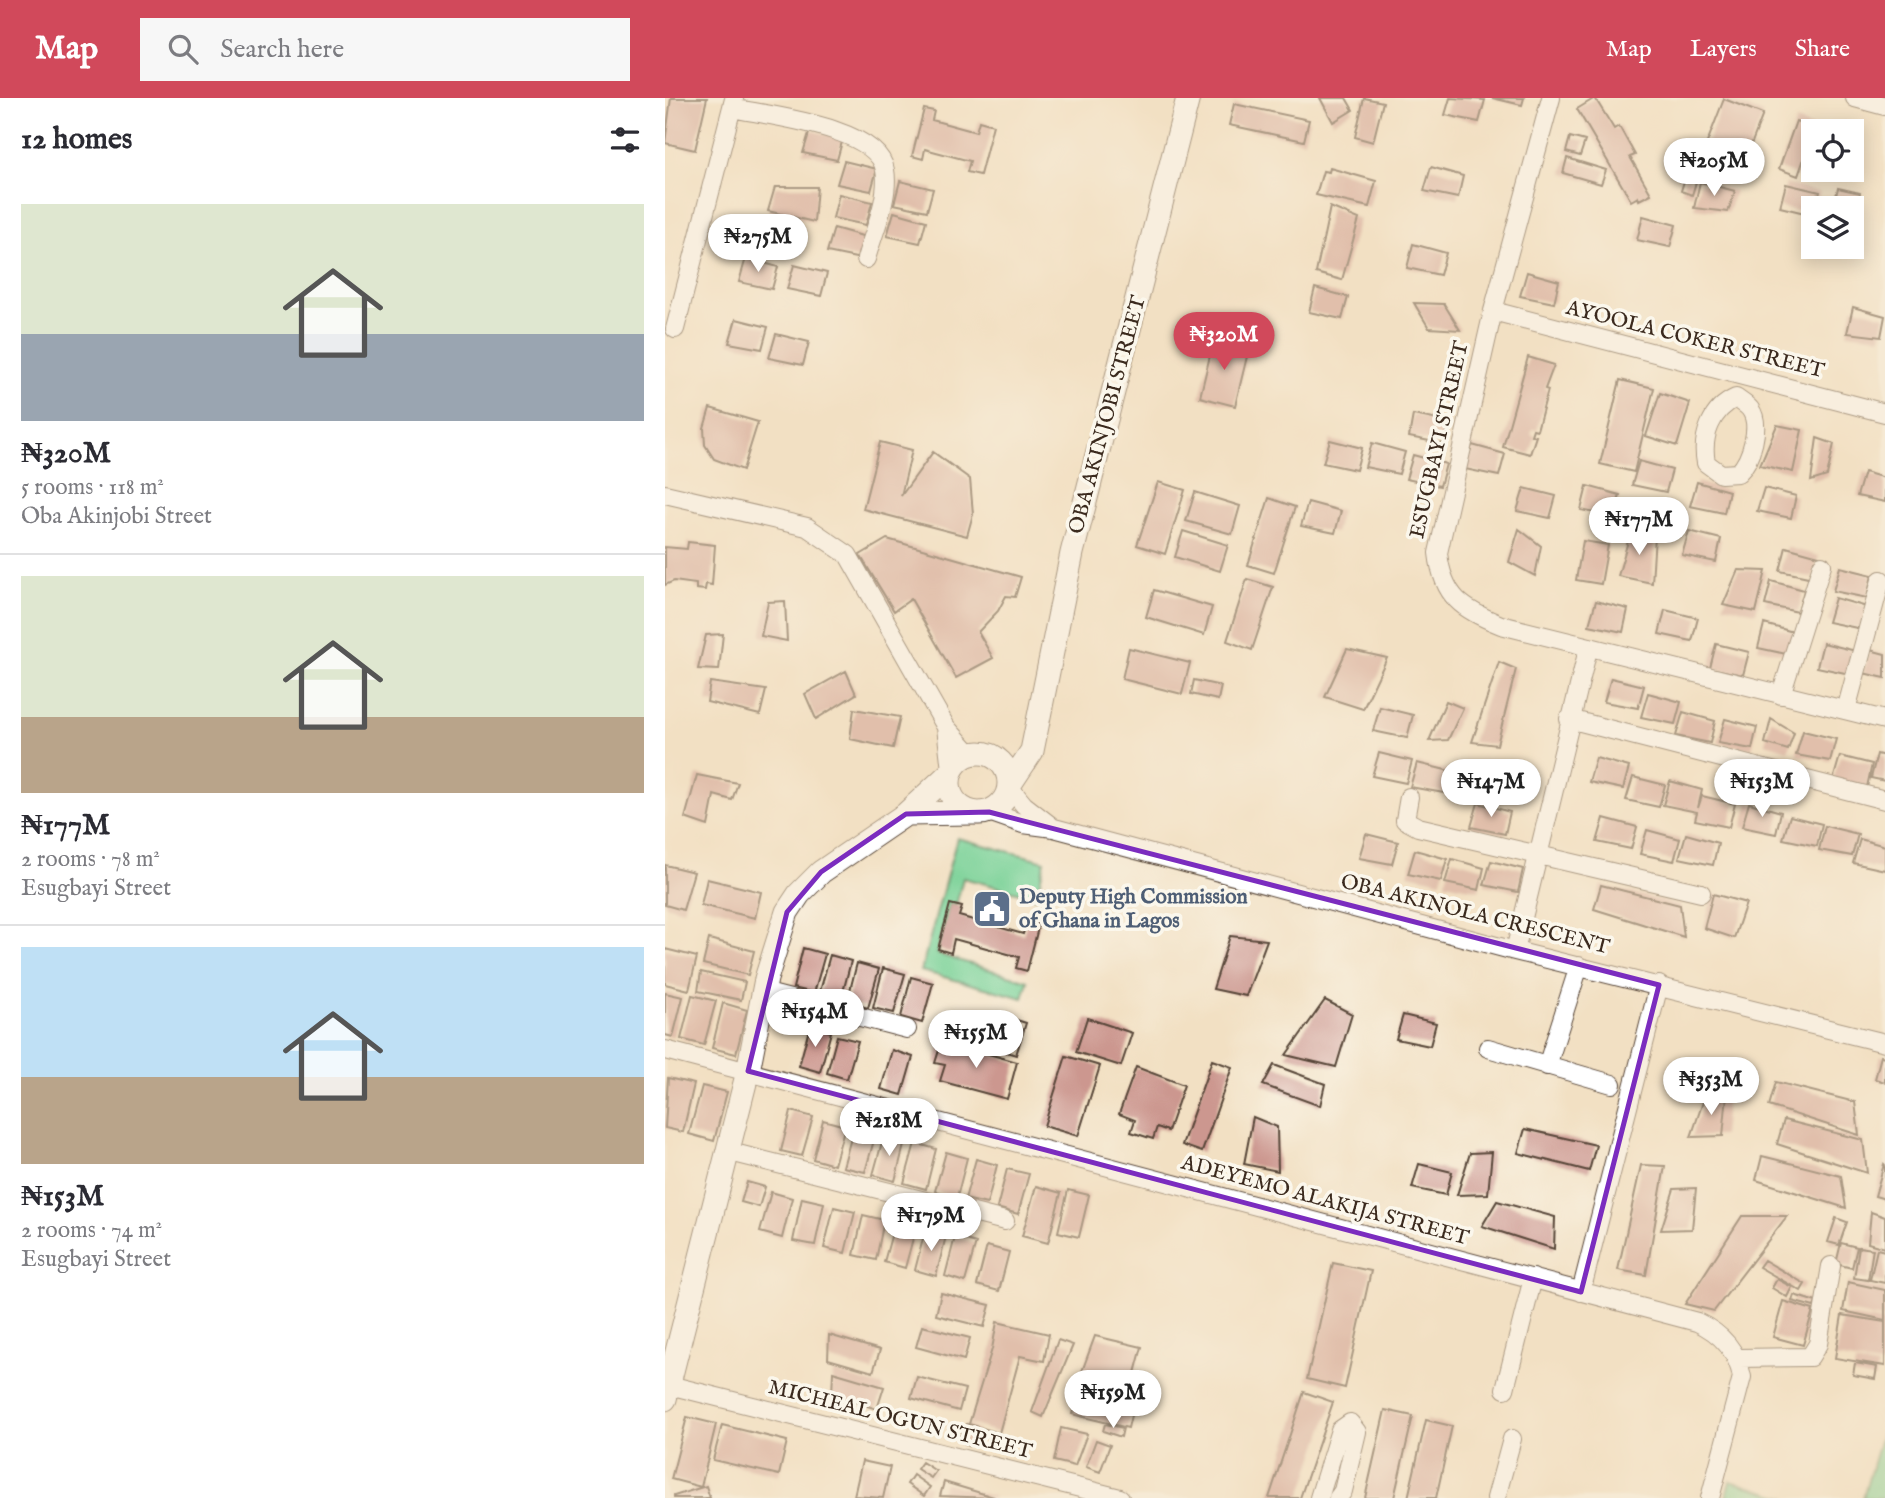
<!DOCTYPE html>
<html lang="en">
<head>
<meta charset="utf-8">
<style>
	:root { --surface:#fff; --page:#f7f7f7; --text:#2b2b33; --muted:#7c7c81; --line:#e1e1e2; --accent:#d1495b }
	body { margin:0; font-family:"IM FELL English",serif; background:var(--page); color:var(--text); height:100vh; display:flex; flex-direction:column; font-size:26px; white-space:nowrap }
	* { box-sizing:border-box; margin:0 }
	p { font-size:23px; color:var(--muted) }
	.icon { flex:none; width:38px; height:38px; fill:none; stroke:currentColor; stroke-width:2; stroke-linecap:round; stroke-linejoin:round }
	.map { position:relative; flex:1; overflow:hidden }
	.panel { display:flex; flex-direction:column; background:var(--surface); width:665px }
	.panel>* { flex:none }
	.tools { position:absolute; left:1136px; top:21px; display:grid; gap:14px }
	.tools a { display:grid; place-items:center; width:63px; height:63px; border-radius:0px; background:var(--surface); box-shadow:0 4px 18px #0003; font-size:35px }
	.price { position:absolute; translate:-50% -60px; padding:0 16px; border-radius:24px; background:#fff; color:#222; font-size:23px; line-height:46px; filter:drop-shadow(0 2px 4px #0008) }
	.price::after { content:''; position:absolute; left:50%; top:42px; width:21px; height:16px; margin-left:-10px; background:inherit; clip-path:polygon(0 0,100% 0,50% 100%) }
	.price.active { background:var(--accent); color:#fff }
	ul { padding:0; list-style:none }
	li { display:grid; align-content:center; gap:14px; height:371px; padding:0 21px }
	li+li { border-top:2px solid var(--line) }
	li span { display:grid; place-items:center; height:217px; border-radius:0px; color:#555 }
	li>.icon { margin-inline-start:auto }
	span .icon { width:126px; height:126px; fill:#fffc; stroke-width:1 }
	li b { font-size:30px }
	h2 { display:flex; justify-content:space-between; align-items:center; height:84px; padding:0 21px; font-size:30px }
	header { display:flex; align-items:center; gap:42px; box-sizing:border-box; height:98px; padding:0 35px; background:var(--accent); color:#fff }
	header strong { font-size:33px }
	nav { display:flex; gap:38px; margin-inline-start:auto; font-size:24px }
	.search { width:490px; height:63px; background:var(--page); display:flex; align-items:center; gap:18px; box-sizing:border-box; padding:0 24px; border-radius:0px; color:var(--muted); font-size:26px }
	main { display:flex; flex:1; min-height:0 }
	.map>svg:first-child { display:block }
</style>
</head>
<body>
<header>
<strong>Map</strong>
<div class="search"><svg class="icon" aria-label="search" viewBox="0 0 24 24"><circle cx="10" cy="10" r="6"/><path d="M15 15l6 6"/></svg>Search here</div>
<nav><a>Map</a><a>Layers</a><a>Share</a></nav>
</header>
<main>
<section class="panel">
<h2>12 homes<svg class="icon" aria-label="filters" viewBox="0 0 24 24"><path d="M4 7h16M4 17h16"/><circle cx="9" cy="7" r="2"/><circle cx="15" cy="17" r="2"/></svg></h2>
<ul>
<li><span style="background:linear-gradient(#dfe7d0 60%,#9aa5b1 0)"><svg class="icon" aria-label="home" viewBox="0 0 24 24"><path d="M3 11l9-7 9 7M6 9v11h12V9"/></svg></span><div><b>₦320M</b><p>5 rooms · 118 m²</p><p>Oba Akinjobi Street</p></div></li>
<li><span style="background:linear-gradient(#dfe7d0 65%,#b9a48a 0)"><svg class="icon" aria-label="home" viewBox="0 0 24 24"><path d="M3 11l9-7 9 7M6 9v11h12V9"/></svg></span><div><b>₦177M</b><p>2 rooms · 78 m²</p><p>Esugbayi Street</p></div></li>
<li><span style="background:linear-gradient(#bfe0f5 60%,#b9a48a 0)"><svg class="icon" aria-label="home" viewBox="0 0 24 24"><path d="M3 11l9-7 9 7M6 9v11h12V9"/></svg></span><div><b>₦153M</b><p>2 rooms · 74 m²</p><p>Esugbayi Street</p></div></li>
</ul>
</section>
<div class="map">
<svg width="1220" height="1400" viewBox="0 0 1220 1400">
	<rect width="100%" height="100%" fill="#fbf7ec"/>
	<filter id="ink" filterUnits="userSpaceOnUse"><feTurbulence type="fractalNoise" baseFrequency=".0143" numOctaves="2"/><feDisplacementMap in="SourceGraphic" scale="14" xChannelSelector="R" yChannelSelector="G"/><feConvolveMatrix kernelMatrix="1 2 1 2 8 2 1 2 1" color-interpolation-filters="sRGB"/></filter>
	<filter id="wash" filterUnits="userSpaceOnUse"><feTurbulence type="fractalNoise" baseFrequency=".00686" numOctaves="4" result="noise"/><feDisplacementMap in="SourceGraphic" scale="28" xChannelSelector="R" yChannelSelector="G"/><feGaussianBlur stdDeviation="1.57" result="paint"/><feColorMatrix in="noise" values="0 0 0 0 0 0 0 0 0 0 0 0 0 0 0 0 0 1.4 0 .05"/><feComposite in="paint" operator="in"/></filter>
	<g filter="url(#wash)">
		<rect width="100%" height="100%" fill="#f2e0c3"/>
		<!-- green -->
		<path fill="#79d197" stroke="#5a7e5a" stroke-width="2" d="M292,740L380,763L371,799L298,780L291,807L285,806L272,856L363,883L358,900L256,873Z
			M1220,1323V1400H1198Z
			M1065,1383L1122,1400H1061Z"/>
		<g id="blocks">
			<!-- building -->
			<path fill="#cc978f" d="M6,0H42L30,52L0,45Z
				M655,0H681L688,12L668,24Z
				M699,0L718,4L708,44L690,39Z
				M785,0L820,2L814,24L780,17Z
				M827,0H859L857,7Z
				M930,0L949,31L954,28L970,57L965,59L986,96L974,102L973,99L966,103L912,11Z
				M1059,1L1098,16L1079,65L1040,50Z
				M569,6L644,22L639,43L564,27Z
				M259,11L269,13L267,22L311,34L314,23L328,27L315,77L302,74L305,63L260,51L258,61L247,58Z
				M1131,23L1158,33H1148V57L1141,55L1133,78L1114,71Z
				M145,32L178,40L172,62L138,55Z
				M905,39L920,43L915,58L901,54Z
				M902,60L941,72L936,86L898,75Z
				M179,63L212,71L206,93L172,86Z
				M766,69L798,78L793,100L759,93Z
				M665,70L711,83L704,109L651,97L658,73L664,74Z
				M1020,80L1031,84L1027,97L1016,93Z
				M235,83L268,91L262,113L229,106Z
				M1035,84L1070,93L1063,114L1029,110Z
				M1121,86L1155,94L1148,117L1115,109Z
				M110,89H152L149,124L103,113Z
				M1173,90L1195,95L1187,124L1186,110H1168Z
				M174,96L207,104L201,127L168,120Z
				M665,109L694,121L677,182L651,175Z
				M229,114L261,123L255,145L222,138Z
				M978,118L1011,127L1005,149L972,142Z
				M169,130L201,139L196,161L162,154Z
				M748,146L781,155L775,177L742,170Z
				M81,160L113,169L107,191L74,184Z
				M129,167L162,175L156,198L122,191Z
				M862,174L894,183L889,205L855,198Z
				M650,190L683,199L677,221L644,214Z
				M749,205L779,206L795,232L764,230Z
				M1188,209L1220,218L1216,239L1182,235Z
				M71,221L103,229L97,251L64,245Z
				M111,236L144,244L138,267L104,260Z
				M549,241L584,250L570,308L535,299Z
				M863,259L889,267L880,291L883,292L872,332L868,331L866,337L871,338L865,356L838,349Z
				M955,282L989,290L969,374L935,366Z
				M995,295L1025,305L1012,348L981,338Z
				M45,310L93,324L78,372L49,361L40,347L39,330Z
				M748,317L784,324L780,346L744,339Z
				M1112,327L1137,332L1128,374L1095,367Z
				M1152,340L1169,346L1162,378L1146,383Z
				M665,342L697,350L691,372L658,365Z
				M215,344L247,352L236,398L268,354L305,381L308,416L302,438L198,411Z
				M707,345L740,354L734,376L700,369Z
				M807,347L840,356L834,378L800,371Z
				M748,357L781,366L775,388L741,381Z
				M974,363L1007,372L1001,394L967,387Z
				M1199,374L1220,380V404L1192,398Z
				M493,384L520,392L500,456L472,447Z
				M1032,384L1064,393L1059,415L1025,408Z
				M922,388L955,397L949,419L916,412Z
				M859,390L891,398L885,420L852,413Z
				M1099,390L1131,398L1126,420L1092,413Z
				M530,394L575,408L567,436L521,423Z
				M604,400L630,409L609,475L583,467Z
				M643,404L676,413L670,435L636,428Z
				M967,429L990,437L987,485L953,478Z
				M854,431L876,448L870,478L844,464Z
				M518,433L563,447L555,473L510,459Z
				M1024,433L1056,441L1051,464L1017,457Z
				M222,441L356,479L350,499L341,498L333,513L313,534L328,560L291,580L246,501L229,513L195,457Z
				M918,443L943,447L936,486L911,482Z
				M23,444L50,447L47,487L41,486L40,492L31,491V486L9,483L0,487V449L22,451Z
				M1121,449L1154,458L1148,480L1115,473Z
				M1175,469L1207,477L1202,500L1168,493Z
				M1073,472L1101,473L1091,514L1058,507Z
				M582,481L608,489L587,552L562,543Z
				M1106,483L1139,492L1133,514L1100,507Z
				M489,492L547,509L539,537L481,519Z
				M1170,500L1202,509L1197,531L1163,524Z
				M120,503L122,543L96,538L103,504Z
				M931,503L963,511L958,534L924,527Z
				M1000,512L1033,520L1027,543L994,536Z
				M1099,526L1132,535L1126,557L1093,550Z
				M58,536L54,572L33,571L41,537Z
				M1158,545L1191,553L1185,576L1152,569Z
				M1051,546L1084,554L1078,577L1045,570Z
				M464,550L525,565L517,596L457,581Z
				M682,551L722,560L698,611L660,599Z
				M1205,552L1220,556V580L1198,575Z
				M834,564L851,571L832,647L807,644Z
				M181,573L191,596L151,621L140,596Z
				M946,580L979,588L973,610L939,604Z
				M529,582L556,588L553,602L526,596Z
				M45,584L101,592L95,617L42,604Z
				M983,595L1016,604L1010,626L976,619Z
				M781,603L798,610L783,642L764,643Z
				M715,609L748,617L742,640L708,633Z
				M189,611L235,619L228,650L185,641Z
				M1018,614L1050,623L1045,645L1011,638Z
				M1060,621L1092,629L1087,651L1053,645Z
				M1106,621L1129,635L1123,652L1100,645Z
				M1138,633L1171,641L1165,663L1131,657Z
				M714,655L747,663L741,685L707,678Z
				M1212,656L1220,658V683L1206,680Z
				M1175,658L1207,666L1202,689L1168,682Z
				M931,660L964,669L958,691L924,684Z
				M752,665L785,673L779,695L745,689Z
				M791,667L823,676L818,698L784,691Z
				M827,673L860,681L854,703L820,696Z
				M32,677L73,685L67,702L49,697L43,728L20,720Z
				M968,679L1000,687L994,709L961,702Z
				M1005,683L1037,692L1033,710L1037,698L1070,706L1064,729L1030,722L1032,714L998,707Z
				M813,705L845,714L840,736L806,729Z
				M1084,705L1116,714L1111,736L1077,729Z
				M1125,718L1157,726L1152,748L1118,741Z
				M939,720L972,729L966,751L932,744Z
				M1160,728L1193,736L1187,758L1154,752Z
				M982,732L1015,741L1009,763L975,756Z
				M701,736L733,744L727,766L694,760Z
				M1021,736L1053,745L1048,767L1014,760Z
				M1195,741L1220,748V772L1188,765Z
				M750,752L782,761L776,783L743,776Z
				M787,761L819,770L814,792L780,785Z
				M826,763L858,771L853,794L819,787Z
				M0,767L29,774L18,812L0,807Z
				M42,781L96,794L90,820L36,807Z
				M936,787L1015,807L1019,839L929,811Z
				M1048,796L1081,805L1069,840L1039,830Z
				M285,806L297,809L294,818L358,836L362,823L374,826L362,873L351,870L354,859L289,841L286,855L273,851Z
				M565,838L602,842L581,898L548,891Z
				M44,841L89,853L83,877L38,866Z
				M138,850L160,856L149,895L128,890Z
				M0,851L32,859L24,892L0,886Z
				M165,857L186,863L176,902L154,897Z
				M192,865L214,871L203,910L182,904Z
				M218,870L240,876L229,915L208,910Z
				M36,874L80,884L76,902L33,893Z
				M246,879L268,885L257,925L236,919Z
				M0,895L18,899L8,939L0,937Z
				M27,897L51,903L39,947L16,941Z
				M660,902L687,916L671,969L621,957Z
				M58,905L82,912L71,956L47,950Z
				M738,917L771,925L765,948L731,941Z
				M342,919L361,925L351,957L332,951Z
				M422,920L467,935L456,968L411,954Z
				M145,928L166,934L155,974L134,968Z
				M172,938L193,943L182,981L162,975Z
				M277,943L352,964L342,1001L275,983L280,967L270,965Z
				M227,952L248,959L237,997L216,991Z
				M401,958L435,968L413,1038L379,1028Z
				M1216,958L1220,959V984L1210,981Z
				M547,962L567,969L537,1054L517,1047Z
				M609,967L660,986L655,1008L598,987Z
				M471,969L519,987L503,1033L492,1029L488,1041L466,1034L470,1022L454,1016Z
				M3,980L29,986L18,1034L0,1030Z
				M1111,984L1190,1004L1194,1037L1104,1008Z
				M37,988L62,994L49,1043L24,1036Z
				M1062,997L1058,1038L1026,1039L1040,998Z
				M126,1013L148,1019L137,1058L116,1053Z
				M588,1019L612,1029L613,1073L579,1066Z
				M158,1022L180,1028L169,1067L148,1061Z
				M1119,1022L1198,1042L1202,1075L1112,1046Z
				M189,1029L211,1035L200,1074L178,1069Z
				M860,1031L931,1047L924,1073L853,1055Z
				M219,1037L240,1043L230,1083L208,1077Z
				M250,1045L271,1051L261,1091L239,1085Z
				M281,1054L302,1060L292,1099L270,1093Z
				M827,1054L823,1096L792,1097L805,1055Z
				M1097,1058L1176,1078L1181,1110L1091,1082Z
				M311,1061L332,1067L322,1106L300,1101Z
				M754,1066L787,1074L781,1097L747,1090Z
				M1219,1066L1220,1067V1101L1210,1098Z
				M976,1067L1000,1068L981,1177L953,1172Z
				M342,1071L364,1076L353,1116L332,1110Z
				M82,1084L100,1089L94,1109L76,1104Z
				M371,1088L396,1095L383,1145L357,1138Z
				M1031,1090L1027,1131L996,1132L1009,1091Z
				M403,1092L424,1097L414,1139L393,1134Z
				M106,1094L127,1100L117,1140L95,1134Z
				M137,1100L159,1105L150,1147L128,1143Z
				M832,1103L890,1119L889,1151L817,1128Z
				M169,1109L190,1114L180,1155L159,1150Z
				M1206,1114L1220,1119V1150L1203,1145Z
				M198,1117L219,1122L211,1162L189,1157Z
				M1077,1118H1122L1049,1213L1020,1206Z
				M1171,1120L1182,1124L1174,1147L1163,1144Z
				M230,1124L251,1129L240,1170L219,1164Z
				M260,1133L281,1138L271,1178L250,1172Z
				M290,1139L311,1145L300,1184L280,1178Z
				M1176,1145L1192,1149L1187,1170L1171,1166Z
				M322,1148L344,1154L334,1193L312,1187Z
				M1194,1149L1208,1151L1203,1182L1189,1180Z
				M1212,1151L1220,1153V1185L1205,1182Z
				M1099,1162L1140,1186L1136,1193L1094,1169Z
				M668,1165L706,1173L680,1290L642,1281Z
				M1112,1181L1127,1189L1122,1199L1107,1190Z
				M1183,1184L1220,1192V1222L1178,1213Z
				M276,1195L325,1207L319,1229L271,1217Z
				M1129,1197L1151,1204L1149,1209L1127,1203Z
				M1118,1203L1148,1212L1138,1247L1108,1239Z
				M1177,1217L1220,1224V1268L1170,1260Z
				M332,1224L384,1236L379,1263L355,1258L334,1335L304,1326L327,1251Z
				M257,1228L305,1240L299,1262L251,1249Z
				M164,1237L215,1252L208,1274L163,1261Z
				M430,1238L477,1249L463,1301L412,1287Z
				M393,1242L408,1247L378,1319L367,1314Z
				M1190,1265L1212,1269L1210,1281L1188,1277Z
				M168,1274L219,1289L212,1311L167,1297Z
				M252,1279L300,1291L294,1313L246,1300Z
				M413,1294L468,1309L463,1330L407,1316Z
				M639,1294L668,1304L635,1400H604Z
				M720,1312L748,1318L729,1400H700Z
				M22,1319L51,1326L36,1389L6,1381Z
				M761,1322L787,1328L771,1400H743Z
				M302,1326L313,1333L304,1348L293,1341Z
				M440,1326L458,1330L456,1339L438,1333Z
				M57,1327L122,1343L114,1377L48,1362Z
				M396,1330L422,1336L410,1368L389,1363Z
				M431,1342L445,1347L435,1374L421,1369Z
				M197,1363L225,1369L218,1400L189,1398Z
				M257,1364L271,1373L266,1380L252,1371Z
				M248,1377L265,1389L259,1398L242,1386Z
				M279,1384L329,1399V1400L275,1398Z
				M41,1388L45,1400H9V1398Z"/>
		</g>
	</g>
	<g filter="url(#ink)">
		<use href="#blocks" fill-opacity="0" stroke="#564537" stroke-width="2"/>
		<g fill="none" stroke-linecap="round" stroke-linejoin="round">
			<!-- minor casing -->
			<g stroke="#564537" stroke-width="20">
				<path id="minor" d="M886,0L828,213L773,455C778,499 797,511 836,527L1220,622
					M1190,0L1220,8
					M67,10C104,18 213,29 220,72C225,99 208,135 201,161
					M828,213L1220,315
					M10,231L69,1
					M1071,300C1075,303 1082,307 1085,311C1097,327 1086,363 1073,375L1056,376L1041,365C1036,339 1046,311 1071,300Z
					M0,396L142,429L183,457L281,629L304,655
					M1116,597L1157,467
					M1181,612L1216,482
					M904,621L1220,702
					M281,629L286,672
					M345,690L359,707L386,728
					M744,699L740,722L753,729L1036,795
					M324,714L358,726L389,730L850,853L1220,945
					M850,853L923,551
					M98,894L242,931
					M823,950L947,986
					M0,952L1032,1224C1056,1235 1072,1252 1077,1279L1045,1400
					M882,968L914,868
					M61,1053L340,1123
					M916,1194L994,887
					M1074,1260L1145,1259L1153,1246L1166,1168
					M4,1287L455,1400
					M840,1291L868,1180
					M654,1400L675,1332L685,1325L692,1334L678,1393L673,1400
					M831,1400L847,1341"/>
			</g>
			<!-- tertiary casing -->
			<g stroke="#564537" stroke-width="25">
				<path id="tertiary" d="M284 685a30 30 0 1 1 60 0a30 30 0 1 1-60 0Z
					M345,686L367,653L407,455L523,0
					M241,716L308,715
					M0,1301L83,973L101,881L122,814L134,796L156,774L241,716L284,676"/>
			</g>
			<!-- minor -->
			<use href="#minor" stroke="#fff" stroke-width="18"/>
			<!-- tertiary -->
			<use href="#tertiary" stroke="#fff" stroke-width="23"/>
		</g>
	</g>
	<!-- marked area -->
	<path d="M0 0H1220V1400H0ZM324,714L994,887L916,1194L83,973L122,814L156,774L241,716Z" fill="#f2e0c3" fill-opacity=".55" fill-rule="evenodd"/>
	<path fill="none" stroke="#7b2cbf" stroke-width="5" stroke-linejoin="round" d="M324,714L994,887L916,1194L83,973L122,814L156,774L241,716Z"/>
	<!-- icons -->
	<defs>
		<g id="civic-square" transform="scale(2.0125)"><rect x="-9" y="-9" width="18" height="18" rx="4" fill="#5c6f8a" stroke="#fbf7ec"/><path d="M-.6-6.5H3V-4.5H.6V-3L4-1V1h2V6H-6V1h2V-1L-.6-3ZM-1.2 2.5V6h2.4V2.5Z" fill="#fff"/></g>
	</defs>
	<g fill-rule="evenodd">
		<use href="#civic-square" x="327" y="811"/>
	</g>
	<g text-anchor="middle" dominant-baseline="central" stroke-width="7" stroke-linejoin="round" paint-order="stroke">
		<!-- street labels -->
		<g font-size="21" fill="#3b2a1e" stroke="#fbf7ec">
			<text transform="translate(1030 242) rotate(14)">AYOOLA COKER STREET</text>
			<text transform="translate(443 317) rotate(-75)">OBA AKINJOBI STREET</text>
			<text transform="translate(775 342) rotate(-77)">ESUGBAYI STREET</text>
			<text transform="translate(810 817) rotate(14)">OBA AKINOLA CRESCENT</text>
			<text transform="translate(660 1103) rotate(15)">ADEYEMO ALAKIJA STREET</text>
			<text transform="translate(235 1322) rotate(14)">MICHEAL OGUN STREET</text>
		</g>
		<!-- service labels -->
		<g font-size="21" font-weight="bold" fill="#4e5e75" stroke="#fbf7ec" text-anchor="start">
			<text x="354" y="799">Deputy High Commission<tspan x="354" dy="24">of Ghana in Lagos</tspan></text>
		</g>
	</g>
</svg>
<div class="tools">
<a><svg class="icon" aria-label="locate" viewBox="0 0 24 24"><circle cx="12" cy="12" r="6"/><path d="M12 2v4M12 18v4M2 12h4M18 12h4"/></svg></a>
<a><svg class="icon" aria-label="layers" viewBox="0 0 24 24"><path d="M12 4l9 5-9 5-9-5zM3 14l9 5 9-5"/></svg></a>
</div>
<b class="price" style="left:1049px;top:100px">₦205M</b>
<b class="price" style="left:93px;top:176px">₦275M</b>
<b class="price active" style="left:559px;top:274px">₦320M</b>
<b class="price" style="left:974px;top:459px">₦177M</b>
<b class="price" style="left:826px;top:721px">₦147M</b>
<b class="price" style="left:1097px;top:721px">₦153M</b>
<b class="price" style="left:150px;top:951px">₦154M</b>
<b class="price" style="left:311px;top:972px">₦155M</b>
<b class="price" style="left:1046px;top:1019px">₦353M</b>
<b class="price" style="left:224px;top:1060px">₦218M</b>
<b class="price" style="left:266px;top:1155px">₦179M</b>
<b class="price" style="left:448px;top:1332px">₦159M</b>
</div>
</main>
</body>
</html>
